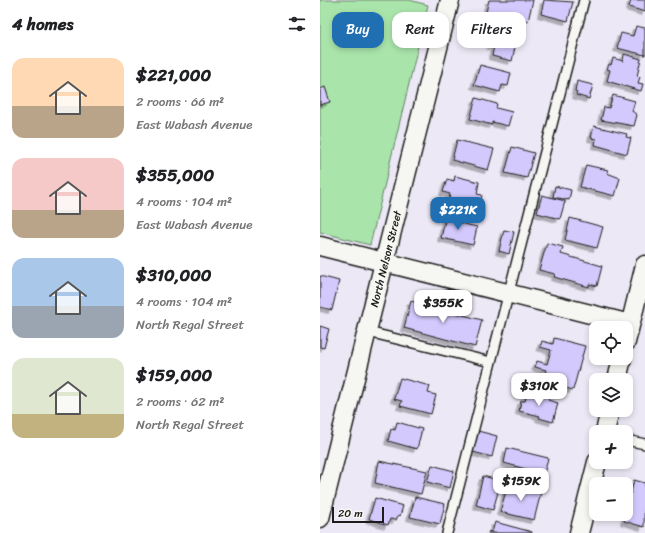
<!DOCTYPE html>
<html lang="en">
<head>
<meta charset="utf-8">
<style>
	:root { --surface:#fff; --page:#f6f6f6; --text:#202124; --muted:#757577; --accent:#1f6fb2 }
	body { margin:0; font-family:Sriracha,sans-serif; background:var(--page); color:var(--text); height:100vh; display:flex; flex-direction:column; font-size:15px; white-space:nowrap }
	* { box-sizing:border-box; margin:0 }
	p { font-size:13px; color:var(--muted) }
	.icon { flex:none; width:22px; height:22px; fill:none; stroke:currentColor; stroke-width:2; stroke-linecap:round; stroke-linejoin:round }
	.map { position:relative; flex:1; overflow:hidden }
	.drawer { display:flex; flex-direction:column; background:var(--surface); width:320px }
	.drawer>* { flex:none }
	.top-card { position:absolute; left:12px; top:12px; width:253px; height:36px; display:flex; gap:8px }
	.fabs { position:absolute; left:269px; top:321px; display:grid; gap:8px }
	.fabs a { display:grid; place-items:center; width:44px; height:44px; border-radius:8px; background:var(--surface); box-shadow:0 2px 6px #0003; font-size:20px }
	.scale { position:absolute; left:12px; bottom:10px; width:52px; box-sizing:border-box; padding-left:4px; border:2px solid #1c1c1c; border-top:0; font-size:11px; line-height:14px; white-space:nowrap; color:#1c1c1c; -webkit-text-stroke:3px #f6f6f2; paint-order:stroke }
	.price { position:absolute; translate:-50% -34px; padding:0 9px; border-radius:8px; background:#fff; color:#222; font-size:13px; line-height:26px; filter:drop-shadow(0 1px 2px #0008) }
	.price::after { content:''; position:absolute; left:50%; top:24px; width:12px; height:9px; margin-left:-6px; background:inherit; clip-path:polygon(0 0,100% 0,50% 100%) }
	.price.active { background:var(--accent); color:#fff }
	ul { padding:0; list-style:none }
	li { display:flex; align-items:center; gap:12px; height:100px; padding:0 12px }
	li span { display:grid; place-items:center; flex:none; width:112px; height:80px; border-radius:12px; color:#555 }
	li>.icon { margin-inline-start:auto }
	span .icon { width:48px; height:48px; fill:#fffc; stroke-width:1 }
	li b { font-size:17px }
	h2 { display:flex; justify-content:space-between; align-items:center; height:48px; padding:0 12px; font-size:17px }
	.tag { padding:0 14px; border-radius:12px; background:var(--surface); box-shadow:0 2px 6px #0003; font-size:14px; line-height:36px }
	.tag.active { background:var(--accent); color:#fff }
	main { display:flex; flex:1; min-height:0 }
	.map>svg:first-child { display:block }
</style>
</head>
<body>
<main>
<section class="drawer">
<h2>4 homes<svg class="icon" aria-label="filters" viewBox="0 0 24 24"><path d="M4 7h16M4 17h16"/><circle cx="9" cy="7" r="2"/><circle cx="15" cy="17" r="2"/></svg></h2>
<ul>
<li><span style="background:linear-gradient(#ffd9b3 60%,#b9a48a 0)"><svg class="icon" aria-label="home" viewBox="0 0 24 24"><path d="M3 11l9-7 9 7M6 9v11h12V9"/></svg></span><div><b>$221,000</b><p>2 rooms · 66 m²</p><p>East Wabash Avenue</p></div></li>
<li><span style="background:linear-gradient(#f6c9c9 65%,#b9a48a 0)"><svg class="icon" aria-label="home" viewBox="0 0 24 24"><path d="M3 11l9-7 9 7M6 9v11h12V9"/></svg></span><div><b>$355,000</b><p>4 rooms · 104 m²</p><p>East Wabash Avenue</p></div></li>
<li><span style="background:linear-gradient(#a9c7e8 60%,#9aa5b1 0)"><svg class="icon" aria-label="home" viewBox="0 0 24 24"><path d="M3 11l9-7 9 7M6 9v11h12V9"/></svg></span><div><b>$310,000</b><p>4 rooms · 104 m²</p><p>North Regal Street</p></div></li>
<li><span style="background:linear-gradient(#dfe7d0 70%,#c2b280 0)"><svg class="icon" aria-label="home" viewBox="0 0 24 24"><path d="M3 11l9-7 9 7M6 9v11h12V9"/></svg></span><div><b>$159,000</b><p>2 rooms · 62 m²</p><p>North Regal Street</p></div></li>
</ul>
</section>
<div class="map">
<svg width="325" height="533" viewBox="0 0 325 533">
	<defs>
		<filter id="shadow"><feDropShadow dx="-3.5" dy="3.5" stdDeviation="0" flood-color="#0004"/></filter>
	</defs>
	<rect width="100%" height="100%" fill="#ece8f5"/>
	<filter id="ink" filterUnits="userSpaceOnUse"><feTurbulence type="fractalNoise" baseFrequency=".025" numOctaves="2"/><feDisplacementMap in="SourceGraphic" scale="8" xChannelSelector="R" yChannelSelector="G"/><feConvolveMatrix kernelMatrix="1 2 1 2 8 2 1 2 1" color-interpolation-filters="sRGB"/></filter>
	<g filter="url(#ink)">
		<!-- green -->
		<path fill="#a9e5ab" stroke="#628064" d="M0,0H89L108,5L50,245L0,232Z"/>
		<!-- building -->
		<path fill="#d4c9fc" stroke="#1c1c1c" filter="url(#shadow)" d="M169,0H213L208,21L198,18L197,22L171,16L172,13L166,12Z
			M224,0L253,2L248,21L221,14Z
			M311,0H325V12L309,7Z
			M316,26L325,28V55L297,48L301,33L313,36Z
			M173,33L197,38L192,61L172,56L174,46H170Z
			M304,54L321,59L317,76L320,77L318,83L323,84L321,91L287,81L290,70L287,69L289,64L291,65L293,58L303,61Z
			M160,65L191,73L188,86L182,85L180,92L154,85Z
			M257,81L273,85L269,99L256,95L257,92L255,91Z
			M5,87L10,102L0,105V89Z
			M293,95L315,101L312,111L317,115L314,126L281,120L284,107L289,108Z
			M156,98L177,104L176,108L192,112L188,126L172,122V125L150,119Z
			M274,126L307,134L306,137L311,138L307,154L275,145L276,139L271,138Z
			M137,140L174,149L168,170L132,160Z
			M192,147L214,153L207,178L185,173Z
			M266,165L288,170L287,173L300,178L295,196L260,187Z
			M135,176L159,182L157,194L162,195L160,205H158L157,208L137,204L138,201L129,199L130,194L123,192L127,179L134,181Z
			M235,186L251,190L249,200L233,197Z
			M222,195L245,201L240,219L217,213Z
			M126,216L141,220L140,223L157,227L153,245L121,238Z
			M250,218L283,227L277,248L245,240Z
			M184,230L194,232L189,254L179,251Z
			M227,243L243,247L241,254L282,266L277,286L269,284V287L234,277L235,274L219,270Z
			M0,276L19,281L12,310L0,307Z
			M91,301L162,320L155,347L84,328Z
			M0,326L9,329L4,348L0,347Z
			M234,338L265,346L253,390L223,382L226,370L215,367L217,361L227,364L231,350L220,347L222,341L233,344Z
			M80,378L110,386L108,393L116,395L111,414L80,406L82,401L74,399Z
			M208,392L229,397L228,400L238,403L233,422L219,418L220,416L199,411L201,401H205Z
			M77,422L102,429L97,449L68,441L71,429L75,430Z
			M158,431L177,436L172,457L153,452Z
			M187,448L228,458L224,474L184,463Z
			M59,461L107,471L101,494L55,483Z
			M112,465L134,471L130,488L107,482Z
			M163,476L181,481L173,510L156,505Z
			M314,480L325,483L324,527L304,521Z
			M188,484L221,492L214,520L180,512Z
			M95,497L125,504L120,524L90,517Z
			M55,498L83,506L80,516L78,515L76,520L70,519L68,525L49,519Z
			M175,522L212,532V533H168L169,531L172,532Z"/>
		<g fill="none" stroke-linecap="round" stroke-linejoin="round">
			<!-- service casing -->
			<g stroke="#1c1c1c" stroke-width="12">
				<path id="service" d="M48,332L171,362
					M306,440L325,444
					M127,533L264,0"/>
			</g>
			<!-- minor casing -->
			<g stroke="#1c1c1c" stroke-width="21">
				<path id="minor" d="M0,246L310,324
					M306,342L325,265
					M297,380L302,358
					M285,432L290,410
					M0,518L130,0
					M259,533L277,462"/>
			</g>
			<!-- service -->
			<use href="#service" stroke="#f6f6f2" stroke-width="9"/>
			<!-- minor -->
			<use href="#minor" stroke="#f6f6f2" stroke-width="18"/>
		</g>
	</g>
	<g text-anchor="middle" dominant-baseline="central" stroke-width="3.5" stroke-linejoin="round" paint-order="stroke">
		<!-- street labels -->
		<g font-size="11" fill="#1c1c1c" stroke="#f6f6f2">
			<text transform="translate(66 259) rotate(-76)">North Nelson Street</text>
		</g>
	</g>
</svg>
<div class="fabs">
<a><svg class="icon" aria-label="locate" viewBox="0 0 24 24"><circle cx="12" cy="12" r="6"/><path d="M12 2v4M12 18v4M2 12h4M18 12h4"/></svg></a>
<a><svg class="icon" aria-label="layers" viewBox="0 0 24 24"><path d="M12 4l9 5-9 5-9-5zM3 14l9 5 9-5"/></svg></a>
<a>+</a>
<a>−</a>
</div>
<div class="scale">20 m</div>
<b class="price active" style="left:138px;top:231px">$221K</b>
<b class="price" style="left:123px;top:324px">$355K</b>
<b class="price" style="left:219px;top:407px">$310K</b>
<b class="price" style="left:201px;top:502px">$159K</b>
<div class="top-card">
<a class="tag active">Buy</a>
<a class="tag">Rent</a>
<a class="tag">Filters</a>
</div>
</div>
</main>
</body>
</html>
